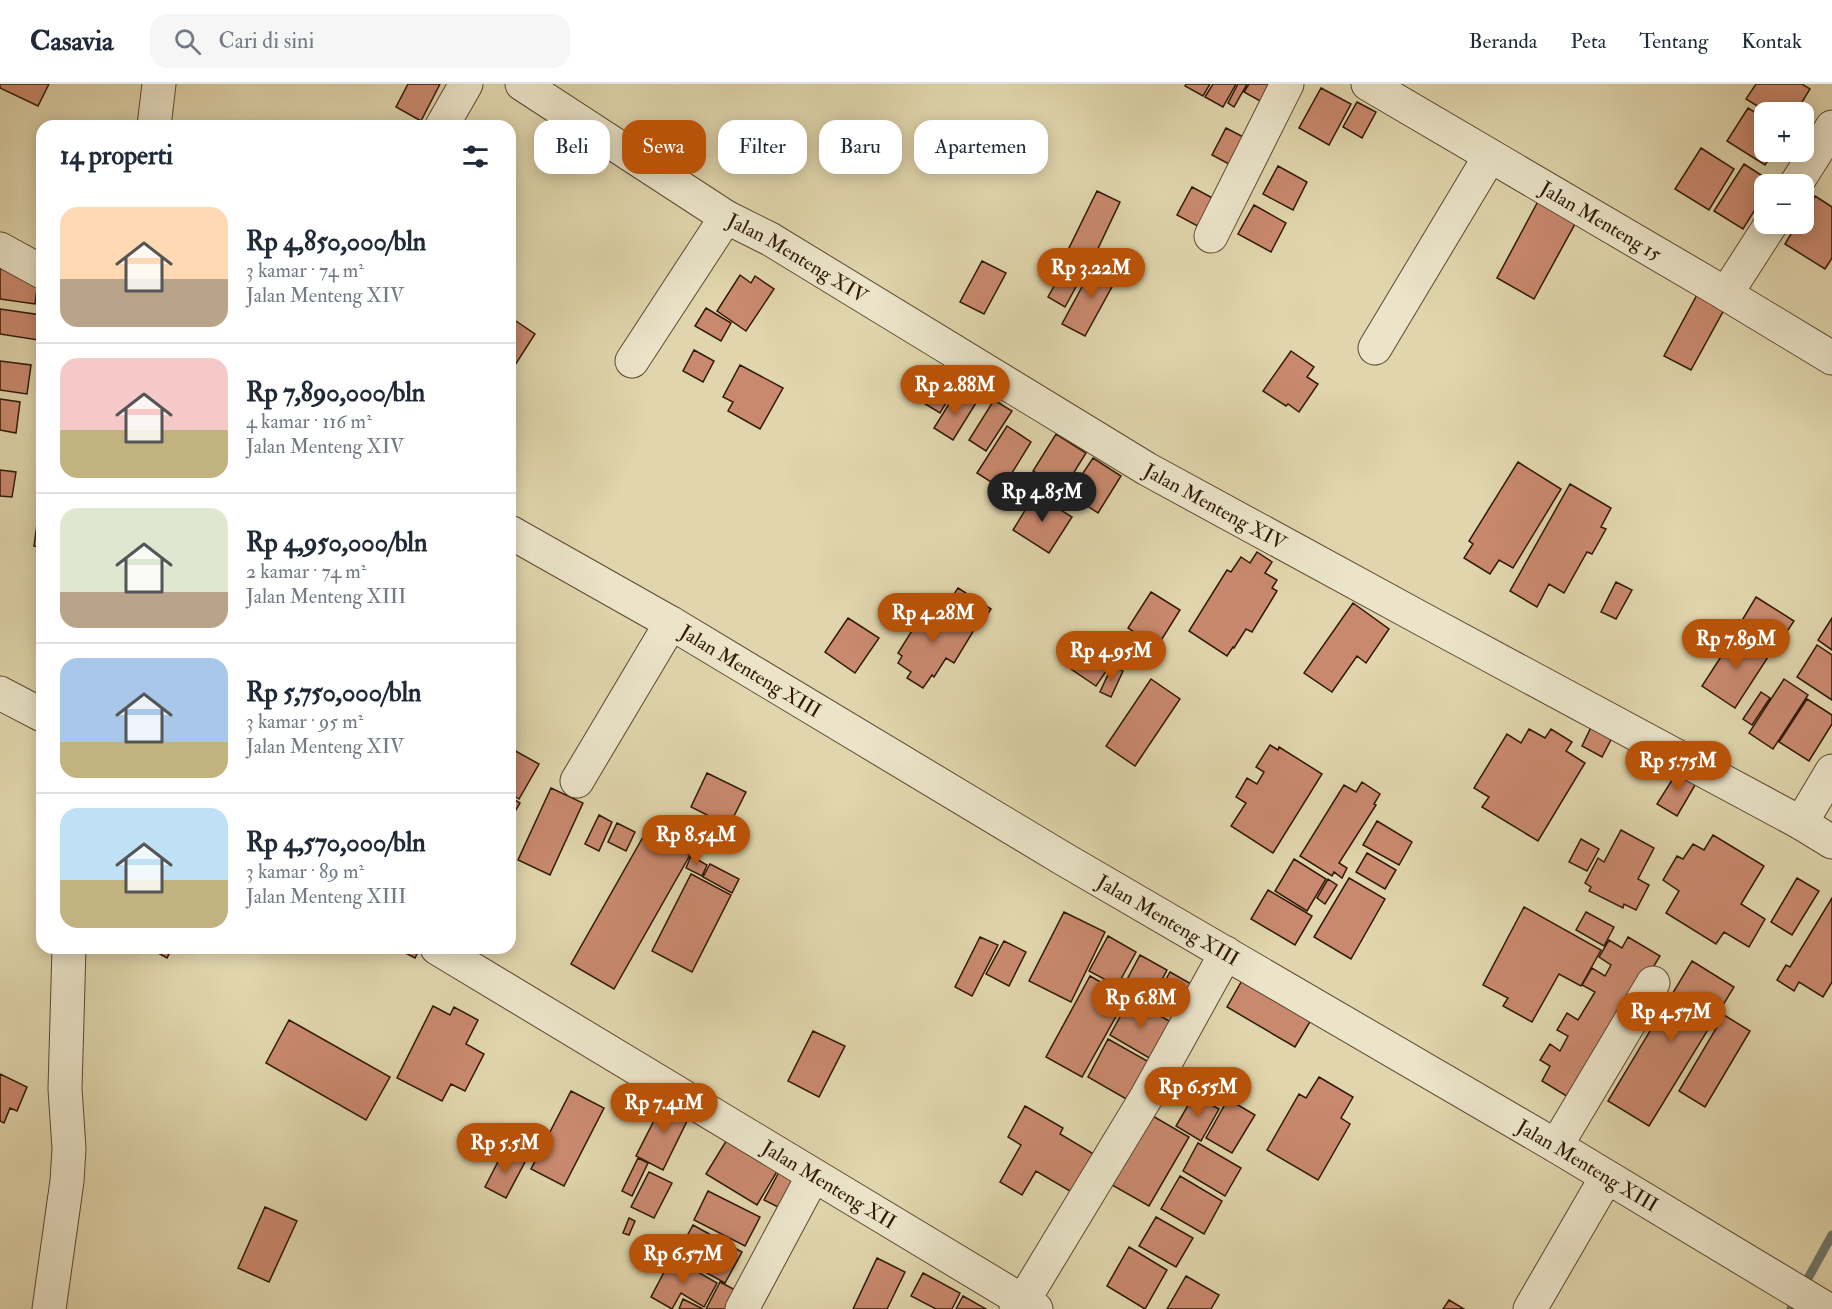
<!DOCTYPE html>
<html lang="id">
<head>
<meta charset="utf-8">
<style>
	:root { --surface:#fff; --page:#f6f6f7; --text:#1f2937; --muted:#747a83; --line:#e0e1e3; --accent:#b45309 }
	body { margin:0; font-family:"IM FELL Double Pica",serif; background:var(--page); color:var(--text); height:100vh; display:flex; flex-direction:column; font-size:22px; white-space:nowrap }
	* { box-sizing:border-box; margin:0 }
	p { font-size:20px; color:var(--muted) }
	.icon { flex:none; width:33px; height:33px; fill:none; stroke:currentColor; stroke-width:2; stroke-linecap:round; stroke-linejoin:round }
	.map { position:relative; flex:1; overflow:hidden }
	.drawer { position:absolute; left:36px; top:36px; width:480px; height:834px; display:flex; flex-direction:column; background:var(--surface); border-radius:18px; box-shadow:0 3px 15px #0003 }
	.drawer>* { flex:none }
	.top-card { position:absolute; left:534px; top:36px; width:570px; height:54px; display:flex; gap:12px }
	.tools { position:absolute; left:1754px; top:18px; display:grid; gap:12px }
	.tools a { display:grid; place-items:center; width:60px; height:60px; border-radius:12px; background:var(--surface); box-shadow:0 3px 15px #0003; font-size:30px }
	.price { position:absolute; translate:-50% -51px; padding:0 14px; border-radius:21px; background:var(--accent); color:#fff; font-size:20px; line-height:39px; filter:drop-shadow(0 2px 3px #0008) }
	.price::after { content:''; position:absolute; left:50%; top:36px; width:18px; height:14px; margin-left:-9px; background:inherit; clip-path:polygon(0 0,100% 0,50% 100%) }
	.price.selected { background:#222; color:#fff }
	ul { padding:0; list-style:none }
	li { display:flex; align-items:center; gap:18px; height:150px; padding:0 24px }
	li+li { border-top:2px solid var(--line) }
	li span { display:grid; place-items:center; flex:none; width:168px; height:120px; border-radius:18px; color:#555 }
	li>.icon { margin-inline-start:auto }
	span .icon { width:72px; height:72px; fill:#fffc; stroke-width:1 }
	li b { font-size:26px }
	h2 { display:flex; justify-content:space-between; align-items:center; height:72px; padding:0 24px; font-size:26px }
	.pill { padding:0 21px; border-radius:18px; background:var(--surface); box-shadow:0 3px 15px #0003; font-size:21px; line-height:54px }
	.pill.selected { background:var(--accent); color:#fff }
	header { display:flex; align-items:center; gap:36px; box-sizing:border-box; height:84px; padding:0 30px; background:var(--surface); border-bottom:2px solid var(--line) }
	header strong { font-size:28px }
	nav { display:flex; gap:33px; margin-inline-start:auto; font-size:21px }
	.search { width:420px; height:54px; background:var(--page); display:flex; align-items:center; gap:15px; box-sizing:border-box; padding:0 21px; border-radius:18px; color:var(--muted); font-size:22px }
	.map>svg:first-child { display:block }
</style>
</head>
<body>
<header>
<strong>Casavia</strong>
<div class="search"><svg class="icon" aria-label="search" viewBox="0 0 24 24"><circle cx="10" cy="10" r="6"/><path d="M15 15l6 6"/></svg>Cari di sini</div>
<nav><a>Beranda</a><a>Peta</a><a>Tentang</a><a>Kontak</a></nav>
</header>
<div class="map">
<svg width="1832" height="1225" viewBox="0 0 1832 1225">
	<rect width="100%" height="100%" fill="#e0d5ac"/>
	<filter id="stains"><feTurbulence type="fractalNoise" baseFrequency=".00333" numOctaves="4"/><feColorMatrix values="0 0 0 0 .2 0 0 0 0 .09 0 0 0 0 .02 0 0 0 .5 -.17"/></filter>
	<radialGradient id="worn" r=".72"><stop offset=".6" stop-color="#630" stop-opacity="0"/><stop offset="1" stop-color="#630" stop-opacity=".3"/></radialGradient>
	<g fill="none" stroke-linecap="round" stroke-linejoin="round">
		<!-- stream -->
		<path stroke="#6e786d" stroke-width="9" d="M1791,1225L1832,1151"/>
	</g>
	<!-- building -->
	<path fill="#c9896e" stroke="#311906" stroke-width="1.5" d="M0,0H49L38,22L0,4Z
		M408,0H440L421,37L396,23Z
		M1186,0H1210L1203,12L1185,2Z
		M1213,0H1236L1223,23L1205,13Z
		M1238,0H1247L1234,23L1228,19Z
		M1249,0H1280L1269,22L1244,8Z
		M1756,0H1802L1810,5L1796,28H1767L1746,15Z
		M1321,4L1351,20L1329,61L1299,44Z
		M1357,18L1376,28L1362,54L1343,43Z
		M1748,24L1764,34V68H1774L1765,81L1727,57Z
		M858,43L886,59L874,80L845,63Z
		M1226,44L1255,59L1240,86L1212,71Z
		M1701,64L1734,85L1709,126L1675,105Z
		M1744,80L1772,98L1771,100H1764V111L1743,145L1714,127Z
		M1278,82L1307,98L1293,126L1263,110Z
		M1192,103L1220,118L1205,146L1177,131Z
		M1097,107L1120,118L1093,175L1069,164Z
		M1543,108L1581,129L1534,215L1497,194Z
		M1815,112L1832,123V174L1825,185L1785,160L1797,140H1803V131Z
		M1254,121L1286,139L1271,168L1238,150Z
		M1073,168L1090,177L1065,223L1048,213Z
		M982,177L1006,189L984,230L960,218Z
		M1096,177L1119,190L1085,252L1062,240Z
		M0,185L39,190L35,220L0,215Z
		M740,191L751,199L755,192L774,205L746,247L717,227Z
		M1698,209L1725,224L1691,286L1664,272Z
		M706,224L731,239L721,257L695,242Z
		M0,225L41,231L38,256L0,250Z
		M510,233L535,250L510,289Z
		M694,266L714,277L703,298L683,287Z
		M1291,267L1314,283L1307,293L1318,300L1299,328L1288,320L1286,322L1263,307Z
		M0,277L31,281L27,310L0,306Z
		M740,281L783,304L760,345L728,327L733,318L723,313Z
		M937,293L955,304L940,329L922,318Z
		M957,307L976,319L953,356L934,344Z
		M0,315L20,318L16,349L0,346Z
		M994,316L1012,327L986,367L969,356Z
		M1007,342L1031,358L1002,405L977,389Z
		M1056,350L1086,369L1063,406L1033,387Z
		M1093,374L1121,392L1098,429L1069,410Z
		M1518,378L1561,405L1513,484L1499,476L1490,490L1464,474L1473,460L1469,457Z
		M0,386L16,388L12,413L0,412Z
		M1570,400L1611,424L1601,443L1606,445L1592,470L1587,468L1564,509L1549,500L1537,523L1510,507Z
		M1035,410L1072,433L1049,469L1013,446Z
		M40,418H42V463L34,462Z
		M1257,468L1272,478L1265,489L1277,496L1272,504L1277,507L1252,548L1246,545L1234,564L1233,563L1227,572L1189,547L1227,486L1231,488L1241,473L1250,479Z
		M1616,498L1632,506L1616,535L1601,528Z
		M958,504L991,525L980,542L947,521Z
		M1151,508L1180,526L1157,563L1128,544Z
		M1756,513L1794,537L1774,567L1738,543Z
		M930,518L974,546L954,579L946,574L934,593L932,591L923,604L907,594L911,588L898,579L902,572L898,569Z
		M1353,519L1389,545L1366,579L1357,572L1332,608L1304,589Z
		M848,534L879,554L855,589L825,568Z
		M1832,534V566L1818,556Z
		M1737,548L1770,570L1735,624L1702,602Z
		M1817,561L1832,571V616L1797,593Z
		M1086,564L1111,580L1096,602L1071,585Z
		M1112,582L1123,587L1111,613L1100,608Z
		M1151,595L1180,615L1135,682L1106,662Z
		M1784,595L1808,611L1773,665L1749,649Z
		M1761,608L1770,614L1752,641L1743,635Z
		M1807,615L1832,631V640L1809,677L1779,658Z
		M1594,637L1615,648L1602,673L1582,662Z
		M1529,645L1545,654L1551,645L1572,658L1566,667L1585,679L1538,757L1482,723L1489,713L1474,704L1507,650L1521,659Z
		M1270,661L1278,666L1279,663L1322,690L1273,769L1231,742L1246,719L1236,713L1247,694L1257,700L1264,688L1256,683Z
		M510,664L539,680L519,715L510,709Z
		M1679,685L1698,696L1677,732L1657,720Z
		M707,689L746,708L729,742L691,723Z
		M1362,698L1380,710L1374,720L1376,721L1339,779L1347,784L1342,794L1334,788L1332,792L1300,772L1344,701L1356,708Z
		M551,704L583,719L550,791L518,776Z
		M510,713L520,719L510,736Z
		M599,731L612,738L599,767L585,760Z
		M1377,737L1412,758L1399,781L1363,761Z
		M617,739L635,748L626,767L608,758Z
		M647,746L690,771L614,905L571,880Z
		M1621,746L1654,764L1638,795L1649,801L1636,826L1624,820L1623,824L1589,807L1591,803L1585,799L1598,774L1604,778Z
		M1713,751L1764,782L1741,820L1765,835L1749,863L1724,848L1716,860L1666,829L1679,807L1663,796L1677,772L1683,775L1693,760L1704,766Z
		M1581,755L1599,765L1587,787L1569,778Z
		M1367,769L1396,786L1385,805L1356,788Z
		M691,772L707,781L702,792L686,784Z
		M1294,775L1326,795L1307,827L1275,807Z
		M710,780L739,795L732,809L703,793Z
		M691,790L731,811L692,888L652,867Z
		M1349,794L1385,815L1351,875L1314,853Z
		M1797,794L1819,807L1792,851L1771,838Z
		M1328,795L1337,801L1325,820L1317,814Z
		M1268,806L1312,832L1295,861L1251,835Z
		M1832,814V898L1823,913L1799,898L1794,907L1777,896L1786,881L1790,883Z
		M1524,823L1601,866L1581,902L1559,890L1532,938L1503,922L1508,914L1483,901Z
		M1064,828L1105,848L1071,918L1029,897Z
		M1586,828L1614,843L1604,862L1576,846Z
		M1108,852L1136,868L1117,902L1089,887Z
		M980,853L998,861L972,912L955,903Z
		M1628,853L1660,872L1573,1016L1542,997L1550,982L1540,976L1550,960L1560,967L1568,952L1557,946L1567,929L1578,936L1595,908L1582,901L1592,884L1605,892L1611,881L1599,873L1609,856L1622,864Z
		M1004,857L1026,868L1009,902L986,890Z
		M149,864H172L167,874Z
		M396,864H420L415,874Z
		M1140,871L1167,886L1149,920L1122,905Z
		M1692,877L1734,903L1649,1042L1608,1017Z
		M1248,886L1317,926L1295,963L1227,923Z
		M1170,888L1193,901L1175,935L1151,922Z
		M1090,892L1127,913L1082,993L1046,973Z
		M1130,915L1171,938L1151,975L1110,951Z
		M433,922L450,931L454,923L478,936L466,960L484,970L465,1007L451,1000L442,1017L397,994Z
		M1724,931L1750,947L1705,1023L1679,1007Z
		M289,936L390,993L366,1036L266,979Z
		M813,947L845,962L819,1013L788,997Z
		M1108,955L1149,978L1128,1016L1088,993Z
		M0,990L27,1003L17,1027L10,1024L4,1039L0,1037Z
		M1319,993L1353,1013L1341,1034L1350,1040L1318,1096L1267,1066L1299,1010L1306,1014Z
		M571,1007L604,1024L564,1102L531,1085Z
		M1194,1011L1219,1025L1201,1057L1176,1042Z
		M666,1013L692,1027L663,1086L636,1072Z
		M1228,1015L1255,1031L1232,1069L1206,1054Z
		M1025,1022L1063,1044L1060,1050L1097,1072L1075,1110L1036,1087L1022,1111L1000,1098L1021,1061L1008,1053Z
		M1151,1031L1189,1053L1149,1122L1112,1101Z
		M731,1049L782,1079L757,1121L706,1090Z
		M1198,1059L1241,1084L1225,1112L1183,1087Z
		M504,1066L525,1078L506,1114L485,1103Z
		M638,1074L648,1079L632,1112L622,1107Z
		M649,1088L672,1099L654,1134L631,1123Z
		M779,1088L798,1099L784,1126L764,1116Z
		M1180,1092L1222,1117L1204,1150L1161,1125Z
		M708,1107L760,1133L745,1162L694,1136Z
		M265,1123L297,1137L269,1198L238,1184Z
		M1156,1133L1193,1154L1176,1183L1139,1162Z
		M629,1134L635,1137L629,1151L623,1149Z
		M693,1141L742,1168L725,1199L676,1172Z
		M1129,1163L1167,1186L1145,1225L1107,1202Z
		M672,1173L717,1199L704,1223L681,1209L672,1225L651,1213Z
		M877,1174L905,1188L887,1225H853Z
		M923,1189L960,1209L952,1225H936L911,1212Z
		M1186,1192L1219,1211L1211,1225H1167Z
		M720,1198L745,1211L738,1225H706Z
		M963,1212L986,1225H956Z
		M683,1215L703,1225H679Z
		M1449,1216L1464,1225H1443Z"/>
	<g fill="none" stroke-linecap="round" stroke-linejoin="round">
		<!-- minor casing -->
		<g stroke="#5d4830" stroke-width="35">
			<g id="minor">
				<path id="s1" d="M522,0L726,133L770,155L1147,385L1424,536L1801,739L1832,758"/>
				<path id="s2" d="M1368,0L1726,210L1832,274"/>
				<path d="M154,42L159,0"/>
				<path d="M442,42L466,0"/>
				<path d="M1796,100L1832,43"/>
				<path d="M1211,152L1287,0"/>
				<path d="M0,165L42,188"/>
				<path d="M1726,210L1771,140"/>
				<path d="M1375,264L1490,72"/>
				<path d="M632,277L726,133"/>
				<path id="s3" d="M510,448L671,539L1062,774L1556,1062L1825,1224"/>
				<path d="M0,609L42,631"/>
				<path d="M577,697L671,539"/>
				<path d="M1801,739L1832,687"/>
				<path id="s4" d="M437,864L1036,1225"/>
				<path d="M1556,1062L1653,899"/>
				<path d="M49,1225L67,1097L69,1065L65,1005L69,864"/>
				<path d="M742,1225L813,1092"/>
				<path d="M1016,1225L1023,1217L1147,1012L1226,869"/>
				<path d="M1530,1225L1606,1094"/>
			</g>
		</g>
		<!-- minor -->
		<use href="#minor" stroke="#ebe4c9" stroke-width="33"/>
	</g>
	<g text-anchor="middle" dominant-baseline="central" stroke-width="5" stroke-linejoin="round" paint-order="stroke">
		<!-- street labels -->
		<g font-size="20" fill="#311906" stroke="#ebe4c9">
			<text stroke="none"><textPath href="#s2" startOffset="270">Jalan Menteng 15</textPath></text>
			<text stroke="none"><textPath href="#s1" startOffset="326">Jalan Menteng XIV</textPath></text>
			<text stroke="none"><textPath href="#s1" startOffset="812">Jalan Menteng XIV</textPath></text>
			<text stroke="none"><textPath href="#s3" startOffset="278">Jalan Menteng XIII</textPath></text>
			<text stroke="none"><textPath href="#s3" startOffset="764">Jalan Menteng XIII</textPath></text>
			<text stroke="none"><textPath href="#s3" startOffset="1250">Jalan Menteng XIII</textPath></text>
			<text stroke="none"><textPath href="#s4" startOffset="458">Jalan Menteng XII</textPath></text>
		</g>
	</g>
	<rect width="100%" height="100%" filter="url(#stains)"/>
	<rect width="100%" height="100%" fill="url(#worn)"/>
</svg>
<div class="tools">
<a>+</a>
<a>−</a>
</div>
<b class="price" style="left:1091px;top:215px">Rp 3.22M</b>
<b class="price" style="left:955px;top:332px">Rp 2.88M</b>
<b class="price selected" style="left:1042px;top:439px">Rp 4.85M</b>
<b class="price" style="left:933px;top:560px">Rp 4.28M</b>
<b class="price" style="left:1736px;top:586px">Rp 7.89M</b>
<b class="price" style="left:1111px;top:598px">Rp 4.95M</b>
<b class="price" style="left:1678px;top:708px">Rp 5.75M</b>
<b class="price" style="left:696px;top:782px">Rp 8.54M</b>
<b class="price" style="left:1141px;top:945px">Rp 6.8M</b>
<b class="price" style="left:1671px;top:959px">Rp 4.57M</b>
<b class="price" style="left:1198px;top:1034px">Rp 6.55M</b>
<b class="price" style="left:664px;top:1050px">Rp 7.41M</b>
<b class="price" style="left:505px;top:1090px">Rp 5.5M</b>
<b class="price" style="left:683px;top:1201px">Rp 6.57M</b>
<div class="top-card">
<a class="pill">Beli</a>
<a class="pill selected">Sewa</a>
<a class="pill">Filter</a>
<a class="pill">Baru</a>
<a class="pill">Apartemen</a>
</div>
<section class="drawer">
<h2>14 properti<svg class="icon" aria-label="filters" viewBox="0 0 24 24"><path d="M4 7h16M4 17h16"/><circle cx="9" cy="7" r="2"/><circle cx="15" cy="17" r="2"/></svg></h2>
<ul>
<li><span style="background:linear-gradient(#ffd9b3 60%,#b9a48a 0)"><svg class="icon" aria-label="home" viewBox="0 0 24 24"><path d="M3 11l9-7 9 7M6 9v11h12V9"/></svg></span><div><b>Rp 4,850,000/bln</b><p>3 kamar · 74 m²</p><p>Jalan Menteng XIV</p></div></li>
<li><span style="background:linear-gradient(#f6c9c9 60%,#c2b280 0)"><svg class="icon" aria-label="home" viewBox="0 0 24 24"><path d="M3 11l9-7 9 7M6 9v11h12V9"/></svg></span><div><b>Rp 7,890,000/bln</b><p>4 kamar · 116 m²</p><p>Jalan Menteng XIV</p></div></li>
<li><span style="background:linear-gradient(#dfe7d0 70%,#b9a48a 0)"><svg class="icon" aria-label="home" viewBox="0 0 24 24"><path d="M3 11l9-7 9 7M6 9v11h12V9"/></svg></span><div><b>Rp 4,950,000/bln</b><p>2 kamar · 74 m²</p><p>Jalan Menteng XIII</p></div></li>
<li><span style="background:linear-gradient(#a9c7e8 70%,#c2b280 0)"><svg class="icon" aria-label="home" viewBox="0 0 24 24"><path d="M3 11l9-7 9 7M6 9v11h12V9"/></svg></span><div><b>Rp 5,750,000/bln</b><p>3 kamar · 95 m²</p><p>Jalan Menteng XIV</p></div></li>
<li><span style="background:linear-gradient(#bfe0f5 60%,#c2b280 0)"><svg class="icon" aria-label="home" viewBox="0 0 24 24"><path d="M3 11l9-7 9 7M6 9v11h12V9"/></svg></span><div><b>Rp 4,570,000/bln</b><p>3 kamar · 89 m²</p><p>Jalan Menteng XIII</p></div></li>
</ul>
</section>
</div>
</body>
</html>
